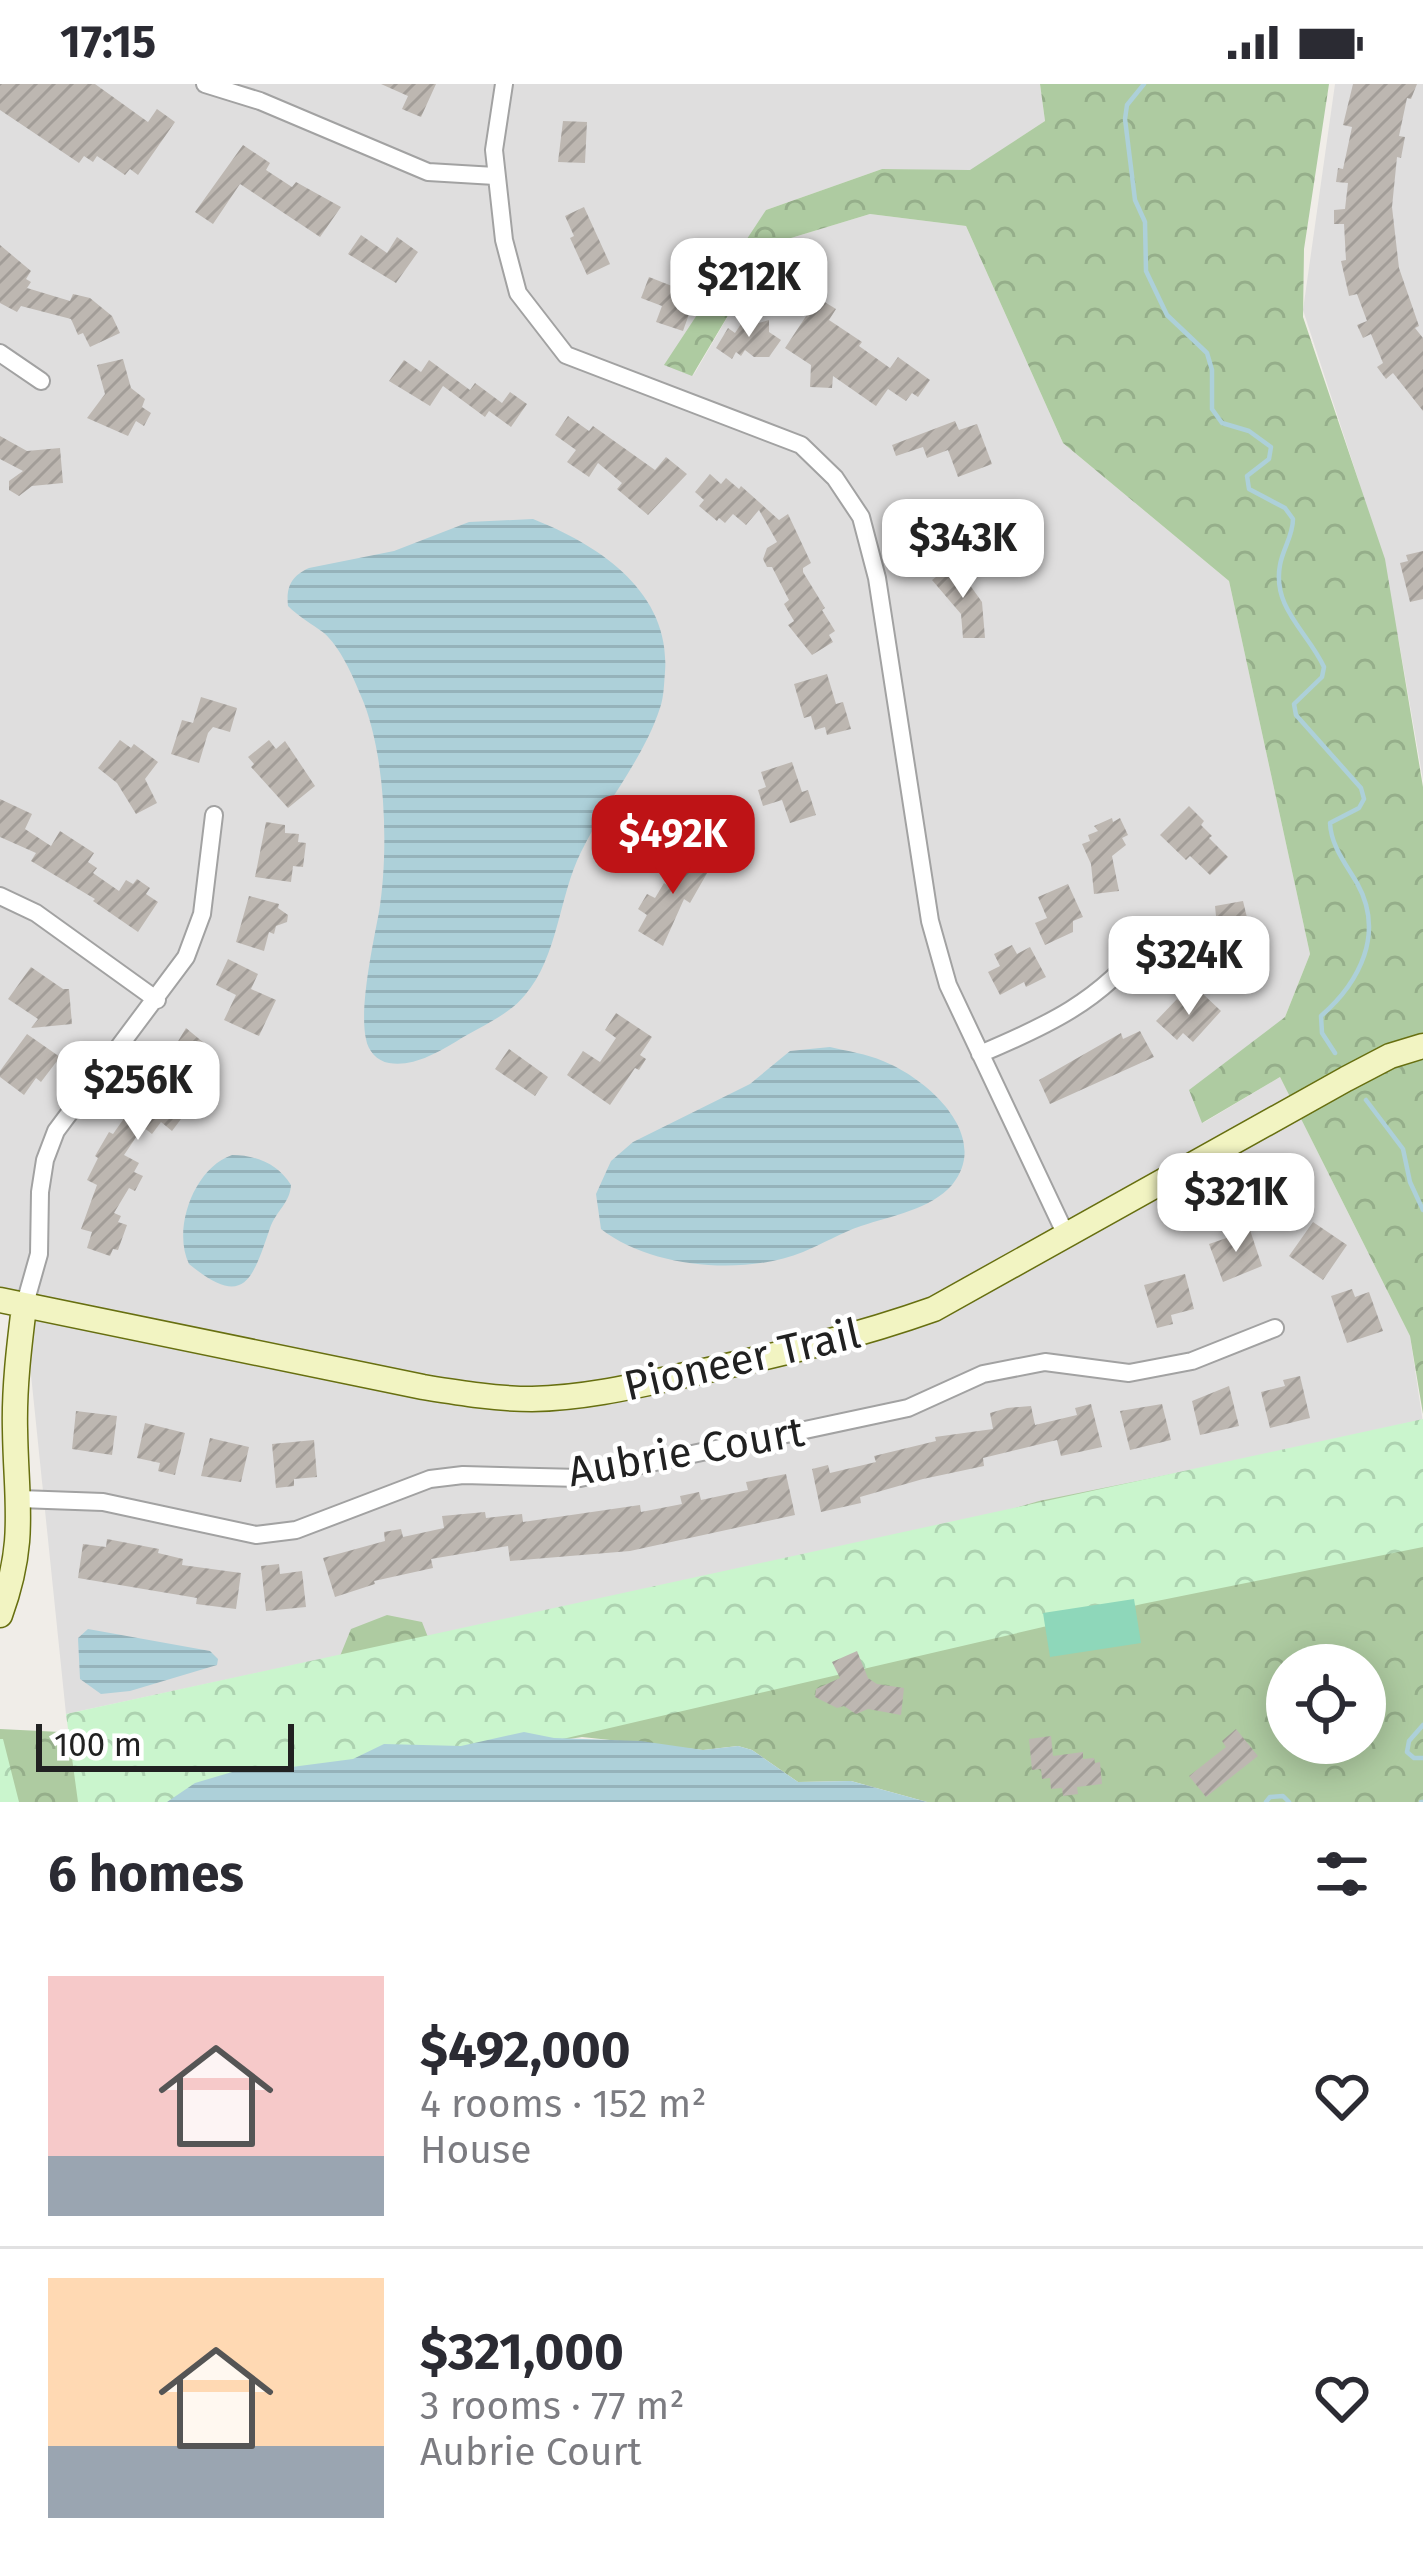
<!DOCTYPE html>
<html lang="en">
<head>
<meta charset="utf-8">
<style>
	:root { --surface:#fff; --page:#f2f2f3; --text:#2b2b33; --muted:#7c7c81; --line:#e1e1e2; --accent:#be1316 }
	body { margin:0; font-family:"Fira Sans",sans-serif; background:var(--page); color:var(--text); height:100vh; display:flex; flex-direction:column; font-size:45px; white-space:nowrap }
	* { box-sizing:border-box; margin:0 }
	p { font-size:39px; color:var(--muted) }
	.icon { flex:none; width:66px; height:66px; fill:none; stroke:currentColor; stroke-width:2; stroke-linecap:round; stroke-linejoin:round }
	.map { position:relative; height:1718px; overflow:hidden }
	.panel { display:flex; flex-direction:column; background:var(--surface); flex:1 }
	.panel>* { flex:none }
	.buttons { position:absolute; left:1266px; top:1560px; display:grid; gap:24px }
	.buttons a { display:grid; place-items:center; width:120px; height:120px; border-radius:50%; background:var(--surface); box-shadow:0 6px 30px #0003; font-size:60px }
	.scale { position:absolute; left:36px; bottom:30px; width:258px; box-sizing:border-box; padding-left:12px; border:6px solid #212121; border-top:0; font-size:33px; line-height:42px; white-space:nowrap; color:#212121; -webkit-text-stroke:9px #fff; paint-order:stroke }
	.price { position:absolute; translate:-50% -102px; padding:0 27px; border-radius:24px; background:#fff; color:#222; font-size:39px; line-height:78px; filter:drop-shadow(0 3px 6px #0008) }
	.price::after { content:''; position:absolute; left:50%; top:72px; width:36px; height:27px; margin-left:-18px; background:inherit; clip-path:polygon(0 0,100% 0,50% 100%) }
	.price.on { background:var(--accent); color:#fff }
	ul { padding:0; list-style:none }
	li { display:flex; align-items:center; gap:36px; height:300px; padding:0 48px }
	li+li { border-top:3px solid var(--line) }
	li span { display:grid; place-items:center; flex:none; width:336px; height:240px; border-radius:0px; color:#555 }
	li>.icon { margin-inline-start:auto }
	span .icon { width:144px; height:144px; fill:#fffc; stroke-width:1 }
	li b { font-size:51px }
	h2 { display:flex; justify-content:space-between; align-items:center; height:144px; padding:0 48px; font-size:51px }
	.status { display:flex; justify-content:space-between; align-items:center; height:84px; padding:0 60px; background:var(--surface); direction:ltr }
	.status svg { height:33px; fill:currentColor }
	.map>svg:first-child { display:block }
</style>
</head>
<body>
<div class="status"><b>17:15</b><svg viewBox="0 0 49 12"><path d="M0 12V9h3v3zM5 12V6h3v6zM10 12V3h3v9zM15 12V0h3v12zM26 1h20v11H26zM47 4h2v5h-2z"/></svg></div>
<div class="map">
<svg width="1423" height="1718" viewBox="0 0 1423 1718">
	<defs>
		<pattern id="forest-crowns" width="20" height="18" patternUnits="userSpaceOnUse" patternTransform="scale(3)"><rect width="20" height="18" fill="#aecba1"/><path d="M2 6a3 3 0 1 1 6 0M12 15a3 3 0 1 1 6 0" fill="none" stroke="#95ae8a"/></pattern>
		<pattern id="park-crowns" width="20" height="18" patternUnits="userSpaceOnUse" patternTransform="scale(3)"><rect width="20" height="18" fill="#caf5cd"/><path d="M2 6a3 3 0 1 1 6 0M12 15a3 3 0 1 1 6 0" fill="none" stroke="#add2b0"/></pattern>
		<pattern id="water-rules" width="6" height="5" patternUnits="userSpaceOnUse" patternTransform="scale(3)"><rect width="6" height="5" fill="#add0d9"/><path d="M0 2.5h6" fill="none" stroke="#95b2ba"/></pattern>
		<pattern id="building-hatch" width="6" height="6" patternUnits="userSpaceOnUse" patternTransform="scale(3)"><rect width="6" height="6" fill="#bdb7b1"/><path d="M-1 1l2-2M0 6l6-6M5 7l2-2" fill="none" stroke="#a29d98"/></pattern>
	</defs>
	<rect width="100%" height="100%" fill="#f0ede8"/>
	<!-- residential -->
	<path fill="#dfdede" d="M0,0H1040L1045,37L970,87L882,85L766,126L693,292L758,181L791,154L870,130L966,142L1063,359L1229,497L1310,870L1285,933L1203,1039L1280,993L1410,1252L1423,1339L66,1630L24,1223L0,1216Z
		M1335,0H1423V696L1399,558L1358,395L1303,226Z"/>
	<!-- forest -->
	<path fill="url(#forest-crowns)" fill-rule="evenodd" d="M1040,0H1329L1304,165L1303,233L1385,475L1423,703V1330L1410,1252L1280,993L1202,1039L1189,1006L1285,933L1310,870L1229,497L1063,359L966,142L870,130L791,154L758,181L692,292L664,281L766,126L882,85L970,86L1045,37Z
		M1423,1339V1718H927L851,1697L798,1698L752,1666L738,1662L703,1666L582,1653L167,1718H0V1645L101,1650L340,1572L351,1545L387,1531L422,1538L435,1571L870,1467L1039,1417ZM1287,1581H1365V1659H1287Z"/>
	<!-- park -->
	<path fill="url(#park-crowns)" d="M1423,1335V1463L1142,1520L292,1718H78L66,1630Z
		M0,1655H3L19,1718H0Z"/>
	<!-- pitch -->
	<path fill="#8ed7ba" d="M1134,1515L1141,1559L1050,1573L1043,1529Z"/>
	<!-- water -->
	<path fill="url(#water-rules)" d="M533,435C599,461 671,508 665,588C664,599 664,613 660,624C643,676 605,719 581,768C559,812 558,873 525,911C508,932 479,943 457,957C437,969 413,983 389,979C377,977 368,967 366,955C359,924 373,860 379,828C389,767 386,669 361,612C353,592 340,563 324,549C312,540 299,533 288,522C286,503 291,492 309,484L394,467L469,438Z
		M830,963C847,967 867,970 883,977C928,995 992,1052 952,1101C931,1125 891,1132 861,1142C840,1149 823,1160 803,1168C744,1192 651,1184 601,1145L596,1110L611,1077L633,1058L750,1000L790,967Z
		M232,1071C256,1071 278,1080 291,1101C290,1119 276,1127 270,1144C252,1197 244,1225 189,1180C172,1145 194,1084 232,1071Z
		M88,1545L210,1567L218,1575L217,1581L130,1607L101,1610L80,1595L78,1554Z
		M524,1648L554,1654L641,1657L703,1666L738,1662L752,1666L798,1698L851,1697L927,1718H167L195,1699L249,1683L284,1684L353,1675L384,1660L461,1662Z"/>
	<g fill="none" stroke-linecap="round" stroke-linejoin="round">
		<!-- stream -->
		<path stroke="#add0d9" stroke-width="4.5" d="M1144,0L1127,21L1125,35L1135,116L1145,138L1146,187L1167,231L1207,269L1212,286V325L1222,339L1249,347L1271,363L1269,375L1247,392L1249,405L1285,424L1293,435C1293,452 1283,464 1280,481C1272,524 1308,548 1324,583L1322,593L1294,620L1296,631L1361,704L1364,715L1359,724L1330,739C1331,762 1346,780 1357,799C1385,849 1360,898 1321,932L1322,949L1335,969
			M1366,1016L1403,1065L1410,1098L1423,1126
			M1423,1641L1409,1657L1407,1668L1414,1674H1423
			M1266,1718L1270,1713L1283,1712L1289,1718
			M1421,1718H1423"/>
	</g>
	<!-- building -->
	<path fill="url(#building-hatch)" d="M0,0H95L148,38L157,25L175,38L138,91L130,85L125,91L97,72L93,78L84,72L79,79L0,26Z
		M381,0H436L421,33L402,25L408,12Z
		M1353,0H1417L1411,15L1407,14L1399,52L1405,53L1401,74L1397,73L1392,123L1399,184L1419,242L1415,244L1423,254V327L1393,289L1386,295L1377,283L1383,279L1371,250L1363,254L1357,241L1367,237L1357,210L1349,212L1341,177L1346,176L1344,140H1334V126L1345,125L1348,99L1336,98L1338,84L1343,85L1352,43L1343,41Z
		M563,37L587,38L585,79L558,78Z
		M243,61L270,79L266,86L292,103L296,98L341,123L320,153L240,100L213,140L195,128Z
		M584,123L610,180L587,191L570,154L574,152L565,132Z
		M361,151L387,169L397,153L418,168L396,199L348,170Z
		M0,161L31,187L26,195L31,198L27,204L70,217L73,210L90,214L112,232L120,249L90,263L83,249L78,251L71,235L21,222L17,228L0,219Z
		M676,192L690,197L685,213L694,216L683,247L656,238L662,222L641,214L649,193L672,202Z
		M818,214L836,225L829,236L862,258L859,262L890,284L898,273L930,296L918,313L912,309L906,317L888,305L876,322L833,292L832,304L810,303L811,281L785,264Z
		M745,234L755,240L769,236V248L781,256L769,273H754L745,266L741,272L736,268L732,275L716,264L728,244L735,249Z
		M123,275L131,304L145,315L142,323L151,329L144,342L136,337L128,352L87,334L105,310L97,281Z
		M404,276L421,288L429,276L470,306L475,299L502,319L510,308L527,320L511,343L489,327L485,333L443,302L430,322L389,297Z
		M568,332L589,347L593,342L655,386L666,373L687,390L648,431L617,405L622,399L598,379L589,393L567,378L576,366L555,351Z
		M955,337L959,346L977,340L992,380L958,393L948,366L927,374L923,363L896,372L892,361Z
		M0,352L27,367L60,364L63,399L32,402L19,412L9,406V397L23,387L0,375Z
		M710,390L721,400L726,394L739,405L741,402L779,436L788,430L811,479L803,484V488L825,524L822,526L835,547L829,551L833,558L812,571L788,541L794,537L784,520L789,516L772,483H767L763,475L767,464L777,458L759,426L746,441L733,430L725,439L719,434L717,437L699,422L704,416L695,408Z
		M1423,467V515L1410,518L1400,479L1408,477L1406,471Z
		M954,479L982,518L985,554H963L961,530L932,496Z
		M827,590L836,620L843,618L851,645L827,651L825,643L815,646L811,632L804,634L794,600Z
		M201,613L237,624L230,648L213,643L208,649L199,679L171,670L182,636L193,639Z
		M120,656L131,664L134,660L158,678L145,695L157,719L136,730L117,699L98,684Z
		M269,656L276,665L285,657L315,702L288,724L251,683L254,680L248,673Z
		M792,678L802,708L808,706L816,731L790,739L782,716L763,722L758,706L766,703L761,688Z
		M0,715L32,730L25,745L51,762L60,747L94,769L88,778L97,784L93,789L119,807L126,796L133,800L137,795L150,804L146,810L158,818L138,848L93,817L95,815L31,777L36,769L0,753Z
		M1189,722L1204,737L1201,741L1212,752L1209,754L1228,773L1210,791L1190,772L1186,776L1160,751Z
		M1112,734L1113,738L1120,734L1128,751L1122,754L1126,761L1112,772L1119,807L1094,810L1091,780L1082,760L1090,757L1088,751L1098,747L1094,742Z
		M266,738L285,741V749L299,750L298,758L306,759L303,783L293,782L291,798L255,793Z
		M692,764L714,777L690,819L684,815L663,862L638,847L647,831L638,825L647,810L655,814L664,799L670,803Z
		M1068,800L1083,833L1073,837V848L1045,861L1035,839L1047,834L1038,813Z
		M249,812L279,820L278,824L288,831L287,838L276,842L274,850L269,848L264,867L236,858Z
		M1243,817L1250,846L1248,857L1258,859L1252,876L1247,874L1246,879H1240L1235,894L1201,878L1217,842L1215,822Z
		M1012,861L1017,870L1030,863L1046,893L1026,903L1024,898L1000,911L988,888L1000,882L994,870Z
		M228,875L258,890L251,905L276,916L259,952L224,936L236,911L216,901Z
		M31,883L63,905H69L72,940L31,944L38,935L8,915Z
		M1203,910L1221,927L1193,958L1183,949L1177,956L1156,937L1177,915L1185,922L1193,912L1197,916Z
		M616,929L652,953L640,971L646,975L639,986L635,984L610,1021L567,991L583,967L600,978L616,954L605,946Z
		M186,944L216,969L170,1028L181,1035L172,1047L161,1038L152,1050L143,1043L124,1071L139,1079L134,1088L143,1092L135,1107L129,1104L114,1129L121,1132L118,1138L127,1141L118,1166L113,1165L110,1172L87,1164L92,1148L81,1145L97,1101L87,1096L98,1074L95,1072L109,1048L113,1050L151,996L157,1000L183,963L177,959Z
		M1140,947L1154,973L1050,1020L1039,996L1121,949L1123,955Z
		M27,950L60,973L41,998L36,994L24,1011L0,993V987Z
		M509,965L548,993L535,1012L495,985Z
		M1313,1138L1347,1161L1323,1196L1289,1172Z
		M1250,1146L1262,1182L1223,1198L1209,1160Z
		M1185,1190L1194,1225L1171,1231L1173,1240L1157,1244L1144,1201Z
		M1352,1205L1355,1213L1369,1208L1383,1247L1347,1259L1331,1212Z
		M1300,1292L1310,1334L1270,1344L1261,1308L1285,1302L1283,1296Z
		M1229,1302L1239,1342L1200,1351L1192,1317Z
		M1091,1320L1102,1363L1061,1372L1057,1356L983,1374L984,1382L923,1395L860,1413L861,1419L821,1428L812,1385L828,1381L830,1389L876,1378L874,1372L936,1357L935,1353L993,1345L990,1329L1007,1324L1031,1322L1035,1341L1077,1331L1075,1324Z
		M1162,1320L1171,1356L1130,1366L1120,1327Z
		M76,1327L117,1332L112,1371L72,1365Z
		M145,1339L185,1349L175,1391L158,1387L160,1379L137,1374Z
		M210,1354L249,1363L241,1398L201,1392Z
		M314,1356L317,1393L294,1395V1402L276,1404L272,1360Z
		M786,1390L795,1431L630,1467L510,1477L508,1462L431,1475L433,1484L374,1497L375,1500L335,1513L323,1474L385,1457L384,1448L401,1445L403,1453L444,1444L442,1432L485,1428L486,1434L522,1430L523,1438L640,1421L641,1428L682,1420L680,1412L699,1408L701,1416L748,1406L746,1398Z
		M107,1455L159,1465L158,1469L183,1475L182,1481L241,1489L236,1525L196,1520L197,1514L78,1494L83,1460L106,1463Z
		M279,1480L280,1490L302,1487L306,1523L266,1527L261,1482Z
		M857,1567L868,1594L877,1600L904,1604L901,1631L868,1625L856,1630L844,1622L837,1624L815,1613L816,1605L840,1594L832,1578Z
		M1236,1645L1258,1672L1206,1713L1189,1692L1226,1663L1222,1657Z
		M1051,1652L1053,1672L1083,1668V1675L1094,1674L1095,1679L1100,1678L1102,1700L1077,1703L1078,1710L1063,1712L1062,1704L1051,1705L1050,1694L1042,1695L1041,1685L1032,1686L1029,1655Z"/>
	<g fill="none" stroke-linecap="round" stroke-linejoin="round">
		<!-- street casing -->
		<g stroke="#a2a2a2" stroke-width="20">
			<path id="street" d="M205,0L260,17L428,88L495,92
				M504,0L494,66L504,156L518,209L566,271L801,361L835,394L861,433L877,494L930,837L948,901L1067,1153
				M0,269L41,297
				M0,812L36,829L157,916
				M980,970C1044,943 1102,917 1145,858
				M24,1223L39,1170L40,1108L45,1076L56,1047L186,873L202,830L214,731
				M20,1415L103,1418L256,1451L296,1446L430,1395L463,1391L580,1394L908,1324L983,1290L1045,1278L1129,1289L1192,1277L1275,1244"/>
		</g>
		<!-- secondary casing -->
		<g stroke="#676f10" stroke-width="27">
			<path id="secondary" d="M0,1216L423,1303C460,1309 496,1315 532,1315C591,1314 647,1299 704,1287C782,1270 858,1252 934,1225L1346,995L1390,972L1423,962
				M0,1531C27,1457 16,1419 15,1345C14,1305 19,1263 24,1223"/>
		</g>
		<!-- street -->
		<use href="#street" stroke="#fff" stroke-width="16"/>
		<!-- secondary -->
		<use href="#secondary" stroke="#f2f4c2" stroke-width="24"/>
	</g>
	<g text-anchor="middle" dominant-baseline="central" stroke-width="9" stroke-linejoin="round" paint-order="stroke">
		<!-- street labels -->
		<g font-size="42" fill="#212121" stroke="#fff">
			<text transform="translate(742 1276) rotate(-13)">Pioneer Trail</text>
			<text transform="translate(686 1368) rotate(-10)">Aubrie Court</text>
		</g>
	</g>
</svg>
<div class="buttons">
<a><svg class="icon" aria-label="locate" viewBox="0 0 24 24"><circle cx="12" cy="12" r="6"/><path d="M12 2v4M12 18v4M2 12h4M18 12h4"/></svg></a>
</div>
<div class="scale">100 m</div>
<b class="price" style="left:749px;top:256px">$212K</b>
<b class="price" style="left:963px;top:517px">$343K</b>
<b class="price on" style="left:673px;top:813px">$492K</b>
<b class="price" style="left:1189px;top:934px">$324K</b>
<b class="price" style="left:138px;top:1059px">$256K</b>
<b class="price" style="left:1236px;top:1171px">$321K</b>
</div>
<section class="panel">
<h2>6 homes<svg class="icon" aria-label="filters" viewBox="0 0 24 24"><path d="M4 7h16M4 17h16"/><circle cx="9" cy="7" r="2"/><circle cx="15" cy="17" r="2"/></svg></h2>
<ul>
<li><span style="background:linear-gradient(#f6c9c9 75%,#9aa5b1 0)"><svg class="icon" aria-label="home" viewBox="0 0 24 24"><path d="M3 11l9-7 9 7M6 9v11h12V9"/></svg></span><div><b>$492,000</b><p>4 rooms · 152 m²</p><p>House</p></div><svg class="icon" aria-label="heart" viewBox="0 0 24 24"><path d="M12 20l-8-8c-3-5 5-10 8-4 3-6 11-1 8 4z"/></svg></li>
<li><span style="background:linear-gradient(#ffd9b3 70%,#9aa5b1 0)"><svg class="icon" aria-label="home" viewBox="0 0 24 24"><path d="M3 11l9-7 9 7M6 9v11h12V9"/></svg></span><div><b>$321,000</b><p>3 rooms · 77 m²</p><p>Aubrie Court</p></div><svg class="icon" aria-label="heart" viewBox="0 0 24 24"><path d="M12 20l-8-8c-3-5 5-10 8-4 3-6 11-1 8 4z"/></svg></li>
</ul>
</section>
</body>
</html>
